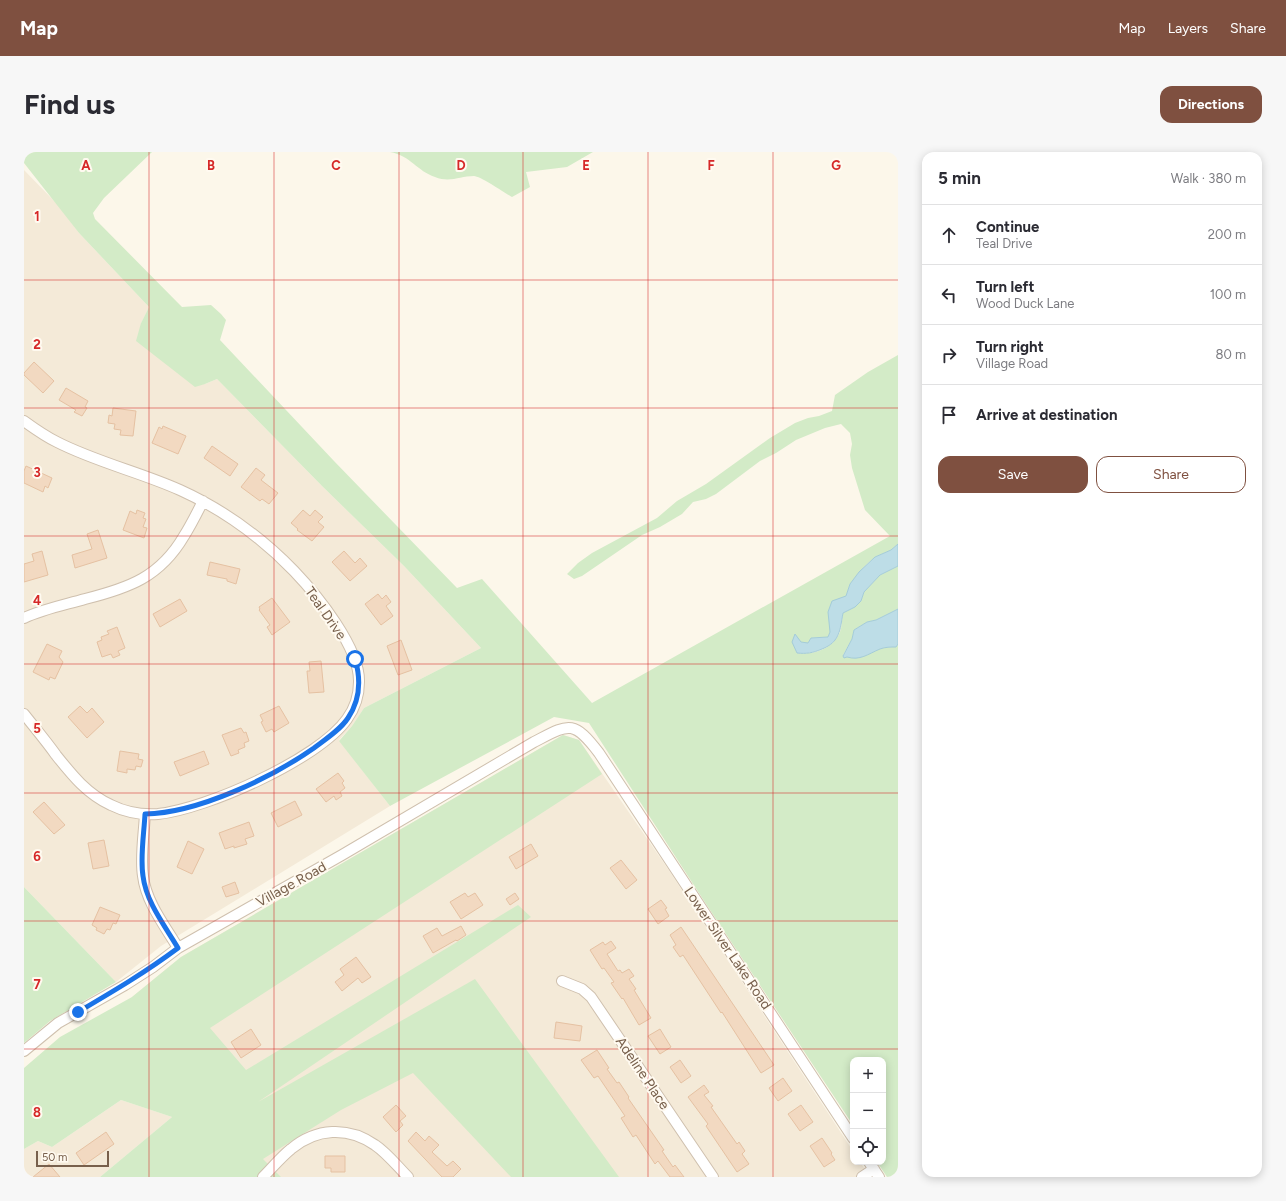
<!DOCTYPE html>
<meta charset="utf-8">
<style>
:root{--surface:#fff;--page:#f7f7f7;--text:#2b2b33;--muted:#7c7c81;--line:#e1e1e2;--accent:#7f5040}
body{margin:0;font-family:Figtree,sans-serif;background:var(--page);color:var(--text)}
.controls{position:absolute;right:12px;bottom:12px;display:grid;overflow:hidden;border-radius:8px;box-shadow:0 2px 10px #0003}
.controls button{width:36px;height:36px;display:grid;place-items:center;padding:0;border:0;border-bottom:1px solid var(--line);background:var(--surface);color:var(--text);font:20px sans-serif}
.scale{position:absolute;left:12px;bottom:10px;width:73px;box-sizing:border-box;padding-left:4px;border:2px solid #78604c;border-top:0;font-size:11px;line-height:14px;white-space:nowrap;color:#78604c;-webkit-text-stroke:3px #fffaf0;paint-order:stroke}
.stop{position:absolute;width:12px;height:12px;margin:-9px;border:3px solid #1a73e8;border-radius:50%;background:#fff}
.stop.end{background:#1a73e8;border-color:#fff;box-shadow:0 1px 4px #0008}
.list{margin:0;padding:0;list-style:none}
h2{display:flex;justify-content:space-between;align-items:center;height:52px;margin:0;padding:0 16px;font-size:17px}
h2 small{font-size:13px;font-weight:400;color:var(--muted)}
.list li{display:grid;grid-template-columns:26px 1fr auto;gap:12px;align-items:center;box-sizing:border-box;height:60px;padding:0 16px;border-top:1px solid var(--line)}
.list b{display:block;font-size:15px;white-space:nowrap}
.list p{margin:0;font-size:13px;white-space:nowrap;color:var(--muted)}
.list em{font-size:13px;font-style:normal;color:var(--muted)}
.actions{display:flex;gap:8px;padding:12px 16px}
.actions a{flex:1;padding:9px 0;border:1px solid var(--accent);border-radius:12px;text-align:center;font-size:14px;color:var(--accent)}
.actions .main{background:var(--accent);color:#fff}
.icon{flex:none;width:22px;height:22px;fill:none;stroke:currentColor;stroke-width:2;stroke-linecap:round;stroke-linejoin:round}
.map{position:relative;flex:none;width:874px;height:1025px;overflow:hidden;border-radius:12px}
header{display:flex;align-items:center;gap:24px;box-sizing:border-box;height:56px;padding:0 20px;background:var(--accent);color:#fff}
header strong{font-size:19px}
nav{display:flex;gap:22px;margin-inline-start:auto;font-size:14px}
.intro{display:flex;align-items:center;justify-content:space-between;box-sizing:border-box;height:96px;padding:0 24px}
h1{margin:0;font-size:28px}
.button{padding:10px 18px;border-radius:12px;background:var(--accent);color:#fff;font-size:14px;font-weight:700}
main{display:flex;gap:24px;padding:0 24px}
aside{flex:1;background:var(--surface);border-radius:12px;box-shadow:0 2px 10px #0003}
.map>svg:first-child{display:block}
</style>
<header>
<strong>Map</strong>
<nav><a>Map</a><a>Layers</a><a>Share</a></nav>
</header>
<div class="intro"><h1>Find us</h1><a class="button">Directions</a></div>
<main>
<div class="map">
<svg width="874" height="1025" viewBox="0 0 874 1025">
<rect width="100%" height="100%" fill="#fcf7ea"/>
<!-- residential -->
<path fill="#f4ead8" d="M0 18 35 54 55 81 125 155 117 171 181 232 193 227 298 334 380 414 457 496 340 556 328 574 315 588 366 654 137 794 92 830 0 735Z
M539 583 555 588 644 717 829 999V1010H836L846 1025H111L168 987 108 845 157 805Z
M97 948 148 965 76 1025H0V997L14 989 28 995Z"/>
<!-- green -->
<path fill="#d3ebc7" d="M0 0H128L80 46 69 61 71 67 158 155 187 153 197 162 202 168 196 188 310 309 433 436 458 427 568 551 866 384 841 358 828 316 826 303 828 292 826 281 817 272 801 276 772 288 752 301 736 309 692 342 682 347 669 350 658 362 636 375 618 383 558 424 550 427 543 422 554 411 568 401 633 366 653 349 682 332 746 286 771 271 784 266 795 264 808 259 811 243 844 220 874 203V392L867 398 851 405 843 412 835 420 826 432 822 444 819 446 806 469V480L804 485 787 486 784 491C778 492 775 489 771 486L769 488 773 501C790 503 809 497 816 480 818 474 818 467 819 461L831 455 837 449 840 440 856 423 874 414V457L852 468 843 470 830 478 828 487 819 503C842 510 841 500 859 496 863 495 868 495 872 495L874 492V1025H863L853 1010H859V908H829V973L684 755 565 571 530 565 366 654 315 589 328 574 340 556 457 496 380 414 298 334 193 227 181 232 171 235 112 189 117 171 125 155 55 81 0 11Z
M366 0H569L543 15 502 20 506 35 488 45C481 41 456 24 450 24 436 24 426 31 411 25 393 19 387 4 366 0Z
M539 583 555 588 578 622 186 876 222 918 494 753 507 765 234 950 451 827 595 1025H487L389 921 317 958 239 1007 257 1025H76L148 965 97 948 28 995 14 989 0 997V916L36 885 108 845 157 805Z
M0 735 92 830 26 869 0 891Z"/>
<!-- water -->
<path fill="#bddde7" stroke="#a4ccd8" d="M874 392V414L856 423 840 440 837 449 831 455 819 461C816 478 816 490 798 497 789 501 782 502 773 501L768 490 771 482 777 490 784 491 787 486 804 485 806 480 804 460 808 449 822 444 826 432 835 420 851 405 867 398Z
M874 457V492L872 495C867 495 861 495 856 497 844 502 836 509 823 505L820 506 819 504 828 487 830 478 843 470 852 468Z"/>
<!-- building -->
<path fill="#f2d9c1" stroke="#e5c1a2" d="M10 210 30 229 19 241 0 223V221Z
M42 236 64 249 61 255 63 256 58 264 50 260 52 258 35 248Z
M89 256 112 259 109 284 96 283 97 278 90 277 91 272 84 271 85 263 88 264Z
M139 274 162 284 154 302 128 291 135 275 138 277Z
M188 294 214 312 206 324 180 306Z
M2 314 28 326 24 336 21 334 19 340 0 331V319Z
M232 316 241 323 237 328 254 341 245 352 238 347 236 349 217 335Z
M113 358 121 361 119 366 122 367 119 375 123 376 120 386 99 378 106 359 112 362Z
M279 358 286 364 291 358 299 365 294 370 300 375 288 389 273 378 274 377 267 371Z
M74 378 83 406 51 416 48 403 68 397 63 382Z
M18 399 24 423 0 430V412L10 409 8 402Z
M320 399 331 411 336 406 343 414 326 429 308 410Z
M186 410 216 417 212 432 203 429V427L183 423Z
M354 442 358 447 362 443 367 450 362 454 369 464 357 473 341 452Z
M248 446 266 470 248 483 243 475 246 473 235 458 236 457 235 455Z
M156 447 163 459 136 475 129 462Z
M93 475 101 496 94 499 96 503 89 506 87 502 78 505 73 490 78 488 77 485 85 482 83 479Z
M377 488 388 518 374 523 363 494Z
M23 492 38 499 35 505 39 510 31 527 26 525 25 528 9 520Z
M297 509 300 540 285 541 283 519H286L285 510Z
M56 554 63 561 68 556 80 570 63 586 44 565Z
M255 554 265 571 250 580 248 577 242 580 237 570 239 569 236 563Z
M217 576 220 581 222 580 225 589 220 591 221 595 214 598 215 601 207 604 198 583Z
M96 599 115 602 114 607 119 608 117 615 112 614 111 618 103 617V621L93 619Z
M180 599 185 612 156 624 150 610Z
M314 621 320 629 318 631 321 636 316 640 318 644 312 648 310 644 302 650 292 637Z
M271 649 278 663 254 675 247 661Z
M20 650 41 673 30 682 9 660Z
M225 670 230 684 221 687 223 692 210 696V694L201 697 195 681Z
M80 688 85 714 69 717 64 691Z
M164 689 180 697 168 722 153 715Z
M507 692 514 704 492 717 485 705Z
M597 708 613 728 602 737 586 716Z
M211 730 215 741 202 745 198 735Z
M441 741 444 745 451 741 459 753 437 767 426 750Z
M491 741 495 747 486 753 482 747Z
M637 748 643 756 641 757 645 764 634 772 624 757Z
M76 755 96 763 92 772 89 771 86 778 83 777 80 782 72 778 73 776 68 773Z
M437 774 442 783 433 789 432 788 409 801 399 784 413 776 418 784Z
M657 775 750 913 737 921 698 860 697 861 659 803 656 805 649 795 652 793 646 783Z
M587 789 592 796 583 802 594 819 596 818 598 821 605 817 610 824 605 827 612 837 610 838 627 866 615 873 599 846 598 847 587 831 590 830 580 816 578 817 566 798 579 790 581 793Z
M332 805 347 825 338 831 334 826 318 839 311 830 320 823 316 817Z
M532 870 558 874 556 889 530 886Z
M227 877 237 893 217 906 207 890Z
M636 877 647 895 636 902 624 884Z
M573 898 585 916 583 917 593 931 595 930 605 945 604 946 640 998 638 999 649 1015 651 1013 660 1025H646L634 1009 631 1012 612 983 609 985 597 966 601 964 574 924 570 926 557 908Z
M656 908 667 924 657 931 646 915Z
M759 926 768 939 754 949 745 936Z
M680 933 685 940 680 943 689 954 687 955 713 992 715 990 721 999 718 1002 725 1012 713 1020 682 974 684 972 664 945Z
M372 953 382 964 376 969 379 973 372 980 359 965Z
M777 953 789 970 776 979 764 962Z
M82 980 90 992 60 1013 52 1001Z
M392 980 401 989 405 984 415 993 408 1000 423 1014 429 1009 437 1017 429 1025H418L384 989Z
M798 986 808 1001 807 1002 811 1008 800 1015 786 994Z
M301 1004H321V1020H307V1016H301Z
M25 1012 36 1025H9Z"/>
<g fill="none" stroke-linecap="round" stroke-linejoin="round">
<defs>
<path id="street" d="M0 269C11 277 21 284 33 290 72 310 116 320 156 338 198 357 237 385 270 419 293 443 336 496 335 530 335 543 331 556 323 567 295 607 182 657 134 662 118 663 101 660 87 653 63 642 48 623 32 603 22 589 11 576 0 562
M0 466C19 457 40 453 61 447 105 436 136 425 160 384 167 373 173 361 179 349
M121 662C120 682 116 705 119 724 122 750 141 774 154 796
M538 829 558 837 567 845 689 1025
M0 899 34 871 101 833 129 815 154 796 318 703 510 590C545 572 549 567 575 601L829 986
M845 1010 855 1025
M239 1025C248 1016 257 1005 267 997 292 976 324 974 351 993 363 1001 374 1015 384 1025
M838 1025 850 1017"/>
</defs>
<!-- street casing -->
<use href="#street" stroke="#cfc0ae" stroke-width="12"/>
<!-- street -->
<use href="#street" stroke="#fff" stroke-width="10"/>
</g>
<g fill="none" stroke-linecap="round" stroke-linejoin="round">
<!-- route -->
<path stroke="#1a73e8" stroke-width="5" d="M54 860C88 840 122 820 154 796 141 774 122 750 119 724 116 705 120 682 121 662 174 661 247 626 290 596 302 587 316 578 324 566 336 548 337 527 331 507"/>
</g>
<!-- grid -->
<path fill="none" stroke="#d62828" stroke-width="1" stroke-opacity="0.55" d="M125 0V1025M250 0V1025M375 0V1025M499 0V1025M624 0V1025M749 0V1025M0 128H874M0 256H874M0 384H874M0 512H874M0 641H874M0 769H874M0 897H874"/>
<g text-anchor="middle" stroke-width="4" stroke-linejoin="round" paint-order="stroke">
<!-- street labels -->
<g font-size="14" fill="#78604c" stroke="#fffaf0">
<text transform="translate(302 461) rotate(55)" y="5">Teal Drive</text>
<text transform="translate(267 732) rotate(-29)" y="5">Village Road</text>
<text transform="translate(704 796) rotate(56)" y="5">Lower Silver Lake Road</text>
<text transform="translate(619 921) rotate(56)" y="5">Adeline Place</text>
</g>
</g>
<g font-size="13" text-anchor="middle" font-weight="bold" fill="#d62828" stroke="#fffaf0" stroke-width="4" stroke-linejoin="round" paint-order="stroke">
<text x="62" y="18">A</text>
<text x="187" y="18">B</text>
<text x="312" y="18">C</text>
<text x="437" y="18">D</text>
<text x="562" y="18">E</text>
<text x="687" y="18">F</text>
<text x="812" y="18">G</text>
<text x="13" y="69">1</text>
<text x="13" y="197">2</text>
<text x="13" y="325">3</text>
<text x="13" y="453">4</text>
<text x="13" y="581">5</text>
<text x="13" y="709">6</text>
<text x="13" y="837">7</text>
<text x="13" y="965">8</text>
</g>
</svg>
<div class="controls">
<button>+</button>
<button>−</button>
<button><svg class="icon" aria-label="locate" viewBox="0 0 24 24"><circle cx="12" cy="12" r="6"/><path d="M12 2v4M12 18v4M2 12h4M18 12h4"/></svg></button>
</div>
<div class="scale">50 m</div>
<div class="stop" style="left:331px;top:507px"></div>
<div class="stop end" style="left:54px;top:860px"></div>
</div>
<aside>
<h2>5 min<small>Walk · 380 m</small></h2>
<ul class="list">
<li><svg class="icon" aria-label="ahead" viewBox="0 0 24 24"><path d="M12 20V5M6 11l6-6 6 6"/></svg><div><b>Continue</b><p>Teal Drive</p></div><em>200 m</em></li>
<li><svg class="icon" aria-label="left" viewBox="0 0 24 24"><path d="M17 20v-9H6M10 6l-5 5 5 5"/></svg><div><b>Turn left</b><p>Wood Duck Lane</p></div><em>100 m</em></li>
<li><svg class="icon" aria-label="right" viewBox="0 0 24 24"><path d="M7 20v-9h11M14 6l5 5-5 5"/></svg><div><b>Turn right</b><p>Village Road</p></div><em>80 m</em></li>
<li><svg class="icon" aria-label="arrive" viewBox="0 0 24 24"><path d="M6 21V4h12l-3 4 3 4H6"/></svg><div><b>Arrive at destination</b></div></li>
</ul>
<div class="actions"><a class="main">Save</a><a>Share</a></div>
</aside>
</main>
